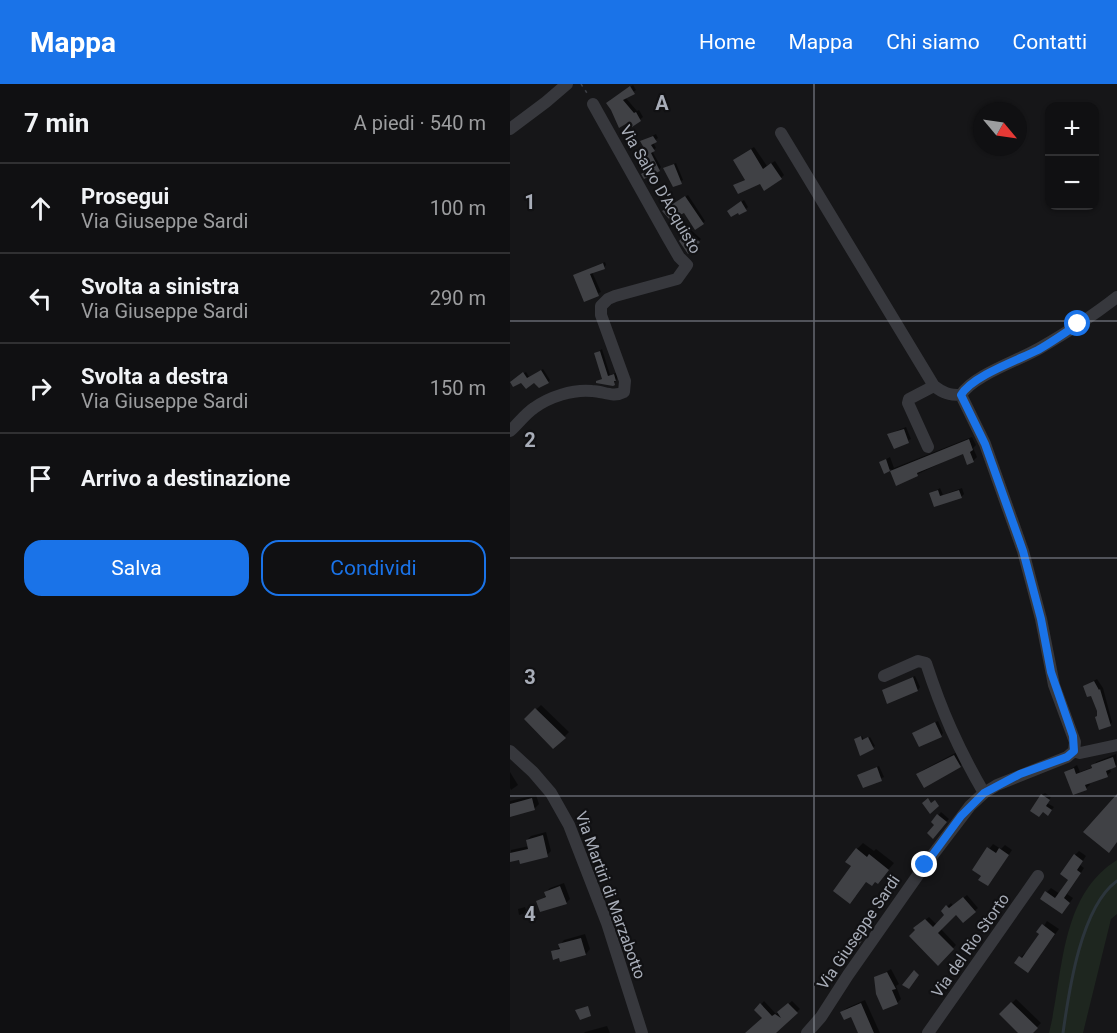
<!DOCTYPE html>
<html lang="it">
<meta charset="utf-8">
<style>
:root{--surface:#101012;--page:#19191b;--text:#f1f3f6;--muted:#9c9d9f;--line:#303032;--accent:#1a73e8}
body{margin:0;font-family:Roboto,sans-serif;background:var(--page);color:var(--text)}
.controls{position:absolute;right:18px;top:18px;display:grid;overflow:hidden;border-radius:12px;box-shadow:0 2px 4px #0004}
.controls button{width:54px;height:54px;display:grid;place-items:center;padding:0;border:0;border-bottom:2px solid var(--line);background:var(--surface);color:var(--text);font:30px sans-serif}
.compass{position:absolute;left:463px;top:18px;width:54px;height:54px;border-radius:50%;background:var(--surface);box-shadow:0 2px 4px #0004;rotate:119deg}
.stop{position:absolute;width:18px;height:18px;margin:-14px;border:4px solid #1a73e8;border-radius:50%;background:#fff}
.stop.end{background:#1a73e8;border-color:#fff;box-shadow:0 2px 6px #0008}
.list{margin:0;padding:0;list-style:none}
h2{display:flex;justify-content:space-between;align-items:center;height:78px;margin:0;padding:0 24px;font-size:26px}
h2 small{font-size:20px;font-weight:400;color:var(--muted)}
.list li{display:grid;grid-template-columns:39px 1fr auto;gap:18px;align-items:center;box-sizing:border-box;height:90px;padding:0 24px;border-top:2px solid var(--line)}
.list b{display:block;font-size:22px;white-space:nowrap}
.list p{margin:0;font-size:20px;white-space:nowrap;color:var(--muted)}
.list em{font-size:20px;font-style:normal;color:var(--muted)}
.actions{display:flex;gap:12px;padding:18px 24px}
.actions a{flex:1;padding:14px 0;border:2px solid var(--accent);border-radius:18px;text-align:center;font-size:21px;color:var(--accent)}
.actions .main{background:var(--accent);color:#fff}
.icon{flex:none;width:33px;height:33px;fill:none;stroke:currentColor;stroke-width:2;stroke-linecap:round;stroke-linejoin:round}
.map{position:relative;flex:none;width:607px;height:949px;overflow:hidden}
header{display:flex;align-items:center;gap:36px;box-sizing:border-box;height:84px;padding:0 30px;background:var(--accent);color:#fff}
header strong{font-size:28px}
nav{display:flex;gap:33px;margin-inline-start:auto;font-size:21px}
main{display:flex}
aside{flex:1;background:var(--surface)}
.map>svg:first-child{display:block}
</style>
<header>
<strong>Mappa</strong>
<nav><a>Home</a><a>Mappa</a><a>Chi siamo</a><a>Contatti</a></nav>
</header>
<main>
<aside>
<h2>7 min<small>A piedi · 540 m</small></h2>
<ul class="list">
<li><svg class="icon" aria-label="ahead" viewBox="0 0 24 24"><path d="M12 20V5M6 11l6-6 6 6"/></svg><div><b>Prosegui</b><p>Via Giuseppe Sardi</p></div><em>100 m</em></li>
<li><svg class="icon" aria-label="left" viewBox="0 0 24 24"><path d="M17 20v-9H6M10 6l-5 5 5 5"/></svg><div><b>Svolta a sinistra</b><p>Via Giuseppe Sardi</p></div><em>290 m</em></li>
<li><svg class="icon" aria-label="right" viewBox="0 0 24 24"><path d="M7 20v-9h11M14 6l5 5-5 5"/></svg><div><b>Svolta a destra</b><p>Via Giuseppe Sardi</p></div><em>150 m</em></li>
<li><svg class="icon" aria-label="arrive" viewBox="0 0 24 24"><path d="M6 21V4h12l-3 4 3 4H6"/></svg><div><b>Arrivo a destinazione</b></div></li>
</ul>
<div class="actions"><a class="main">Salva</a><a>Condividi</a></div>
</aside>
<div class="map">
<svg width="607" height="949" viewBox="0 0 607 949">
<rect width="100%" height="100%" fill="#161618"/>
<!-- green -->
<path fill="#1e261f" d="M607 776V830L601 835 573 949H539C554 890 549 812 607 776Z"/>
<!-- shadow -->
<path fill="#0007" d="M123 1 126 6 115 13 127 27 129 26 133 33 123 41 100 16Z
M146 50 148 54 143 58 146 64 142 67 151 83 149 86 139 85 136 64 132 57Z
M244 63 257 82 265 77 274 91 271 94 225 101 236 95 228 73Z
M166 79 173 96 164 101 157 83Z
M178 111 195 137 193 139 175 127 156 125Z
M234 116 238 123 236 125H221Z
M181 146 191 155 178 168 171 157Z
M95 178 96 181 94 183 82 188 91 208 75 216 65 191Z
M92 265 100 291 106 289 108 293 104 300 87 298 93 294 85 270Z
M33 285 40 296 38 298H11L4 301 1 297 16 288 19 293Z
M396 343 401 355 385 363 379 350Z
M462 353 466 361 463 364 467 373 463 377 454 368 387 400 381 385 374 388 371 378 380 373 384 384Z
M430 404 433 411 452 404 454 410 451 413 425 421 421 410Z
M405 592 410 603 408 606H374Z
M587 595 593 604 602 638 600 641 589 631 582 610 574 602Z
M31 621 59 648 44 663 16 635Z
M428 637 433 649 431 652 404 649Z
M352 652 354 656 360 653 365 662 350 670 345 655Z
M449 667 455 677 450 682 408 691 413 686Z
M606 670 607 681 600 684 601 688 597 691 579 698 580 701 576 704 556 688 567 681 570 688 583 683 586 678Z
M369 682 374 693 354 702 349 691Z
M0 688 8 701 1 706 0 704Z
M535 709 541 713 537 719 544 723 538 730 532 711Z
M26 711 29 720 24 725 0 731V717Z
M431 728 439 735 423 753 426 741 423 738Z
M36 748 41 767 37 771 0 777 1 766 19 762 17 756 21 752Z
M353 759 364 767 366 765 384 779 368 798 357 796 346 812 347 765Z
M483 760 491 765 495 761 502 766 482 796 464 785Z
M569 767 576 772 570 781 574 784 557 810 563 814 556 824 537 808 541 804 550 810 560 795 565 771Z
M54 799 60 815 56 819 28 818 37 811 36 808 40 804Z
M457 811 468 824 453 837 446 829 430 844 446 861 428 880 409 841 419 833 427 841 436 831 433 827 441 819 443 822Z
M15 823 17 829 9 831 8 825Z
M360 835 364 838 352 856 357 837Z
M537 837 549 845 522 882 511 873 515 869 517 870Z
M75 850 80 865 76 870 43 868 50 863V861L54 856Z
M381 885 389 900 386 902 391 915 387 919 366 894Z
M506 915 531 939 521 949H510L491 930Z
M355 916 370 949H350L342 931 332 928 337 924Z
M254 917 266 930 282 917 290 925 264 949H237L254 934 246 926Z
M97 942 100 949H74L75 948Z"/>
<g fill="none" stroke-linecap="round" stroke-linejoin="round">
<!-- stream -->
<path stroke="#2c353c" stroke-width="3" d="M553 949C559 906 571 823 607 797"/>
</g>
<!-- building -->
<path fill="#404145" d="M120 2 125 10 113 16 124 29 126 28 131 37 122 43 119 38 109 44 101 26 96 19Z
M143 52 147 58 141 61 145 67 141 69 150 87 134 95 131 90 138 86 134 73 129 76 125 69 134 64 130 57Z
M241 65 253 85 261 79 272 95 254 107 250 100 228 110 223 101 235 96 223 76Z
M164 80 172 100 163 103 153 84Z
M175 112 194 140 185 146 174 129 160 136 152 127Z
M231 117 237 127 229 131 228 129 221 133 217 127Z
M177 147 190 158 178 170 169 157Z
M93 179 95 185 80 190 89 212 74 218 63 191Z
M90 267 98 292 104 290 106 297H104L105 301 103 302 86 299V297L92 295 84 269Z
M31 286 39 299 29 304 24 299 16 305 11 299 3 303 0 298 13 288 17 294Z
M394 345 399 359 384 365 377 350Z
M459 355 463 366 460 368 464 378 457 381 453 370 407 389 408 392 386 402 380 387 374 390 369 378 376 375 380 387Z
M428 406 430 412 449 406 452 414 424 423 419 409Z
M403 593 408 607 377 620 372 606Z
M584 597 589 606 590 605 601 642 589 646 585 633 587 632V627L581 612 577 613 573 602Z
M25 624 56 654 43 665 14 635Z
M425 638 432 653 409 663 402 649Z
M351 652 352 656 358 653 364 665 350 672 344 655Z
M444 671 451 683 414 704 406 690Z
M603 673 606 683 596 687 598 693 575 701 577 706 563 711 554 688 564 684 566 690 582 684 581 681Z
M367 683 372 697 353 704 347 691Z
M531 710 540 716 536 722 542 726 538 732 533 728 529 733 520 727Z
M607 710V758L599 769 573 748Z
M22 714 25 726 0 733V720Z
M418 714 421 719 425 716 429 722 420 730 412 719Z
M427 730 437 738 423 755 417 749 424 741 421 738Z
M33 751 38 773 10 780 9 776 0 778V769L18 765 16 756Z
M477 763 486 769 489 764 499 771 478 802 468 796 471 792 462 786Z
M346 764 357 773 359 770 379 786 368 800 365 798 362 802 356 798 340 820 323 807 341 782 335 778Z
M564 770 573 777 567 786 571 789 554 814 560 819 552 830 530 815 535 807 545 814 558 796 550 790Z
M50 802 57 820 30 828 26 817 36 813 34 808Z
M453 813 466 828 453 839 446 831 428 849 444 865 428 882 399 852 405 846 403 844 415 835 423 843 434 831 431 827 436 821 439 824Z
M356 836 362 841 349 861 342 856Z
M532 840 545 850 518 889 504 879 509 872 512 874 529 850 526 848Z
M71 854 76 871 50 878 49 874 43 876 41 867 50 865 48 860Z
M404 886 409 891 399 905 392 901Z
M377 888 386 905 382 906 388 920 373 926 366 910 364 893Z
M501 918 528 944 523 949H508L489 930Z
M250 919 262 932 265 930 271 934 267 928 278 919 288 929 266 949H235L252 934 244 926Z
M351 919 364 949H348L341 933 334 936 330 928Z
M78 922 81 932 70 936 65 926Z"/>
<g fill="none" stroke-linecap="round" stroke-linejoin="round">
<!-- path -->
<path stroke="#3d3f44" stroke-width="1.5" stroke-dasharray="3 4.5" stroke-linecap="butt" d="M71 0 79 12"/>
<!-- minor -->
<path stroke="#37383d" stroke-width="12" d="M0 45 36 18 57 0
M271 49 424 302C433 309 439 311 451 311
M451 311C463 291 510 276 530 264 556 249 583 232 607 213
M0 347C8 340 15 330 24 324 39 313 63 305 82 307 93 307 103 314 114 308L115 297 91 231V222L98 215 105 212 167 195 177 181 169 173 158 154 83 20
M418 363 398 319 399 315 424 302
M374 592 408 577 416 579C432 628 448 664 474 709
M0 667 23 688 41 709 59 741 97 839 132 949
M564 667 570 669 607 661
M297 949 311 933 338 891 415 781 460 722 474 709 487 701 557 673 564 667 565 658 544 601 531 535 513 467 475 360 451 311
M418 949 528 792"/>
</g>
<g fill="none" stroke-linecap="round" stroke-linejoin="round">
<!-- route -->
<path stroke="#1a73e8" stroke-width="8" d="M415 781 451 732 474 709 510 690 557 673 564 667 563 652 541 588 531 535 513 467 475 360 451 311C462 292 508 276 528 266 542 258 555 249 568 240"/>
</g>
<!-- grid -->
<path fill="none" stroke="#a8adb8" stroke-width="1.5" stroke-opacity="0.55" d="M304 0V949M0 237H607M0 474H607M0 712H607"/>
<g text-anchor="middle" stroke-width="4.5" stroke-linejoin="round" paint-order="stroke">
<!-- street labels -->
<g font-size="16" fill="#a8adb8" stroke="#111113">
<text transform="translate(151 105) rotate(60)" y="6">Via Salvo D'Acquisto</text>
<text transform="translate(101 811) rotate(70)" y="6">Via Martiri di Marzabotto</text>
<text transform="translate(348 848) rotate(-56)" y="6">Via Giuseppe Sardi</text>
<text transform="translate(460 861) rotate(-55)" y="6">Via del Rio Storto</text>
</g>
</g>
<g font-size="20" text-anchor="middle" font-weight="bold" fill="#a8adb8" stroke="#111113" stroke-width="4.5" stroke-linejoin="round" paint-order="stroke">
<text x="152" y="26">A</text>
<text x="20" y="125">1</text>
<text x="20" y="363">2</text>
<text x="20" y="600">3</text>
<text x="20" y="837">4</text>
</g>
</svg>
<div class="controls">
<button>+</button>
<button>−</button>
</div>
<svg class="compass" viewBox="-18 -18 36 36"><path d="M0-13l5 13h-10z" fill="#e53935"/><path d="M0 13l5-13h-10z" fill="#9c9d9f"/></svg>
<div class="stop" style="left:568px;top:240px"></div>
<div class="stop end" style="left:415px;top:781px"></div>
</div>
</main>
